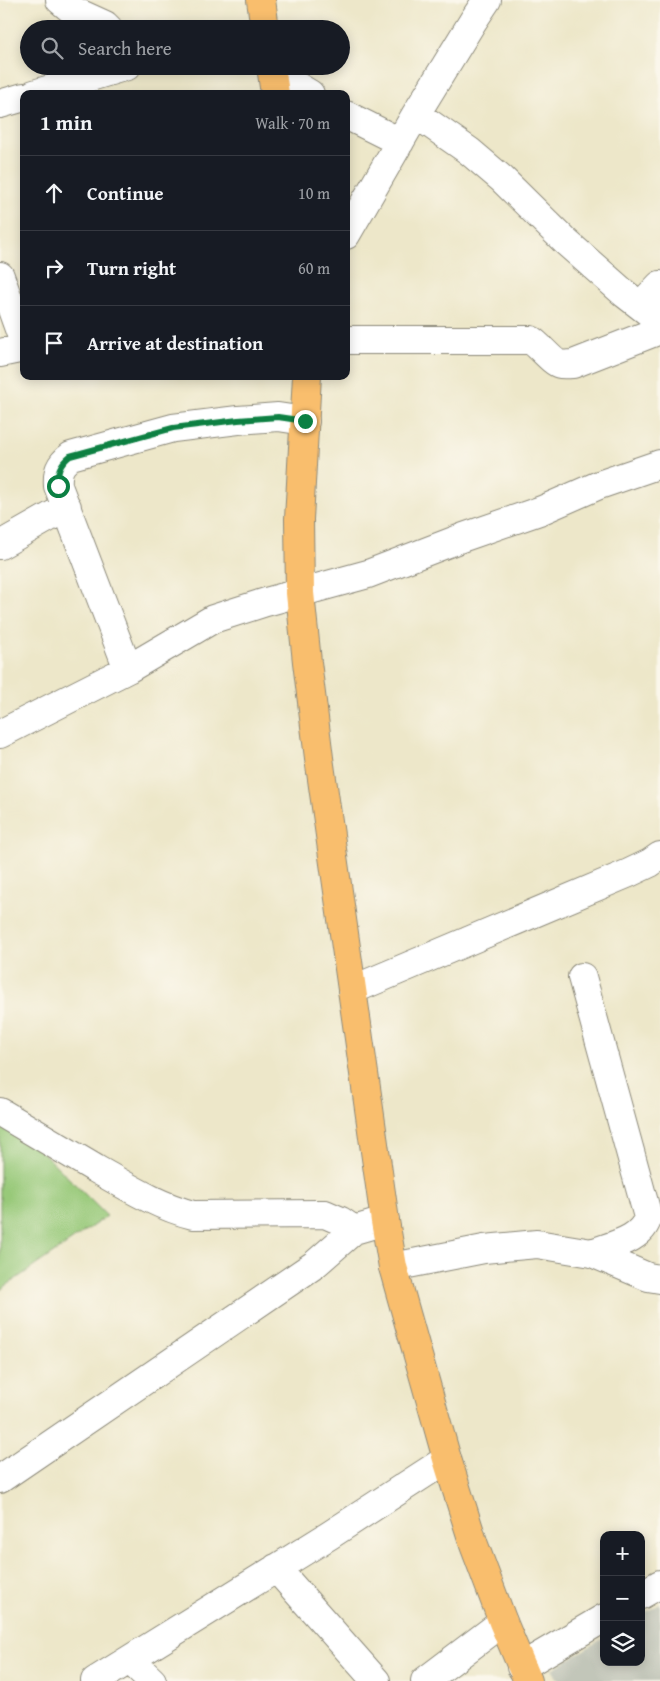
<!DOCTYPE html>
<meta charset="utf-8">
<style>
:root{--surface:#171b24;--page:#242831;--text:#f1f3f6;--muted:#9ea1a6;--line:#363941}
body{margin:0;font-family:"Gentium Book Plus",serif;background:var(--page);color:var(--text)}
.controls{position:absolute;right:15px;bottom:15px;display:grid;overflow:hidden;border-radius:10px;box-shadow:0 2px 12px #0003}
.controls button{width:45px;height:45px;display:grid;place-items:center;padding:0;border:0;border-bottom:1px solid var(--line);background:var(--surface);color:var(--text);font:25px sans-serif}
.stop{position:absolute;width:15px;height:15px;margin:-11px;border:4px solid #0b8043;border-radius:50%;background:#fff}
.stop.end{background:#0b8043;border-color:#fff;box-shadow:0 1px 5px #0008}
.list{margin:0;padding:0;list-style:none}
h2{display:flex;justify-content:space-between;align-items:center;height:65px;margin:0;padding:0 20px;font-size:21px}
h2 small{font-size:16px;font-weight:400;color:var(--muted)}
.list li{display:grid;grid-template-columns:32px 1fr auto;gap:15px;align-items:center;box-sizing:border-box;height:75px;padding:0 20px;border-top:1px solid var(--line)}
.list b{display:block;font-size:19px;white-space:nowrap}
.list em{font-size:16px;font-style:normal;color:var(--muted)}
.icon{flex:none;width:28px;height:28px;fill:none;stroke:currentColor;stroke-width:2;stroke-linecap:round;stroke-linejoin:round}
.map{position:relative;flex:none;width:660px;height:1681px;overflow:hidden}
.search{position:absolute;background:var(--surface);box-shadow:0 2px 12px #0003;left:20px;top:20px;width:330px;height:55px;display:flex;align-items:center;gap:12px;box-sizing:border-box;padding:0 18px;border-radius:28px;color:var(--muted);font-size:19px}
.panel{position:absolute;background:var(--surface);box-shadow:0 2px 12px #0003;left:20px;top:90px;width:330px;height:290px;border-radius:10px}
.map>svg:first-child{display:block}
</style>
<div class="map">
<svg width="660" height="1681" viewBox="0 0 660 1681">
<rect width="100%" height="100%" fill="#fbf7ec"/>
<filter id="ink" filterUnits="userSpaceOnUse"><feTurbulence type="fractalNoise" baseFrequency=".02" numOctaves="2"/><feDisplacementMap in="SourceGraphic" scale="10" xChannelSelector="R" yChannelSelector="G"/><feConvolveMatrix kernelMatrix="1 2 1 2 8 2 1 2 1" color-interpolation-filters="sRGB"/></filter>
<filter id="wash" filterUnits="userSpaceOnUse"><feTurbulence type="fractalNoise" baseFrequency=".0096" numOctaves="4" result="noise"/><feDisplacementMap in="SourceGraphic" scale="20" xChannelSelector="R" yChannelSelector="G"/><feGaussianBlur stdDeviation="1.12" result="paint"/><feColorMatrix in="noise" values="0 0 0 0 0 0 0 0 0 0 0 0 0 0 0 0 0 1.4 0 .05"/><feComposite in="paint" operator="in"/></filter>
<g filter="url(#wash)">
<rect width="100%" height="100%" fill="#ede7c9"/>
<!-- industrial -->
<path fill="#c2c6b9" d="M660 1604V1681H559L552 1669 604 1638V1662H641V1615Z"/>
<!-- green -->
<path fill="#98c979" stroke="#627a52" d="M0 1114 6 1116 107 1216 0 1290Z"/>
</g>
<g filter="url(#ink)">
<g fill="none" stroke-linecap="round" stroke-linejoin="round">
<defs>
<path id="minor" d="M60 0 72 10 105 25 109 29
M272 71 310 94
M34 94 127 66
M0 104 24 97
M416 114 469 151 502 179 566 242 625 294 660 321
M346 115 400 142
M346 235 416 114 473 21 487 0
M0 276 24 343
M641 305 660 285
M346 340H531C540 346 552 362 560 364 563 365 569 364 573 364L660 330
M0 353 24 348
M0 545 67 507
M128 669 58 486C57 472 59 465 71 456L173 428 238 420 278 417 305 421
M0 734 128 669 213 619 266 602 368 574 464 537 542 510 599 485 660 464
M582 977 648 1217C642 1240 612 1245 592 1253
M352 990 629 873 650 863 660 856
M0 1112C32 1131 64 1150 96 1169 128 1187 158 1206 193 1215L325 1214 341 1221 354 1230
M393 1267 484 1249 537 1244 592 1253 648 1277 660 1279
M0 1479 314 1265 354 1230 385 1221
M276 1568 376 1681
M641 1595 660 1584
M130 1660 152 1681
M521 1667 604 1618
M95 1681 330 1535 447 1459
M425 1681 503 1622"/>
<path id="highway" d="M261 0 265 29
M271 66 275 94
M307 376 299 519 300 593 307 662 319 758 385 1221 393 1267 447 1459 474 1545 503 1622 528 1681"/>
</defs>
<!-- minor casing -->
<use href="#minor" stroke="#8c897a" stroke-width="30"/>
<!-- highway casing -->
<use href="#highway" stroke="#8c897a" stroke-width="30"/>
<!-- minor -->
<use href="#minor" stroke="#fff" stroke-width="28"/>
<!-- highway -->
<use href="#highway" stroke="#f9be6d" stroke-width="28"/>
</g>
</g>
<g fill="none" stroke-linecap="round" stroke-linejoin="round" filter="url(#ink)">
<!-- route -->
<path stroke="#0b8043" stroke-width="6" d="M58 486C57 472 59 465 70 456L173 428 238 420 278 417 305 421"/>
</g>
</svg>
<div class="controls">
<button>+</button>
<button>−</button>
<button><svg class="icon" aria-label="layers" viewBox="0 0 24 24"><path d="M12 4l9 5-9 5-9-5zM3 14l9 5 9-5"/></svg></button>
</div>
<div class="stop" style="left:58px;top:486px"></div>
<div class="stop end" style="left:305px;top:421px"></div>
<div class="search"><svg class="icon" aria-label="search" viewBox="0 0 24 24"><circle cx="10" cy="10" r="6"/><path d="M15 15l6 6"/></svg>Search here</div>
<section class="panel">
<h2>1 min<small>Walk · 70 m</small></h2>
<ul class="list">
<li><svg class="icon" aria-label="ahead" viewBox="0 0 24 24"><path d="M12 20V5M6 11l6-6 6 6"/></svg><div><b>Continue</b></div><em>10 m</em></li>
<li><svg class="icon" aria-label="right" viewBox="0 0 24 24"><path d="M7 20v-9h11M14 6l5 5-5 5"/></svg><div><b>Turn right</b></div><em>60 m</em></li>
<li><svg class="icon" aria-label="arrive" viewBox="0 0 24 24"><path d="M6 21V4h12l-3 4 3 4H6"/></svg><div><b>Arrive at destination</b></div></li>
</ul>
</section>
</div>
